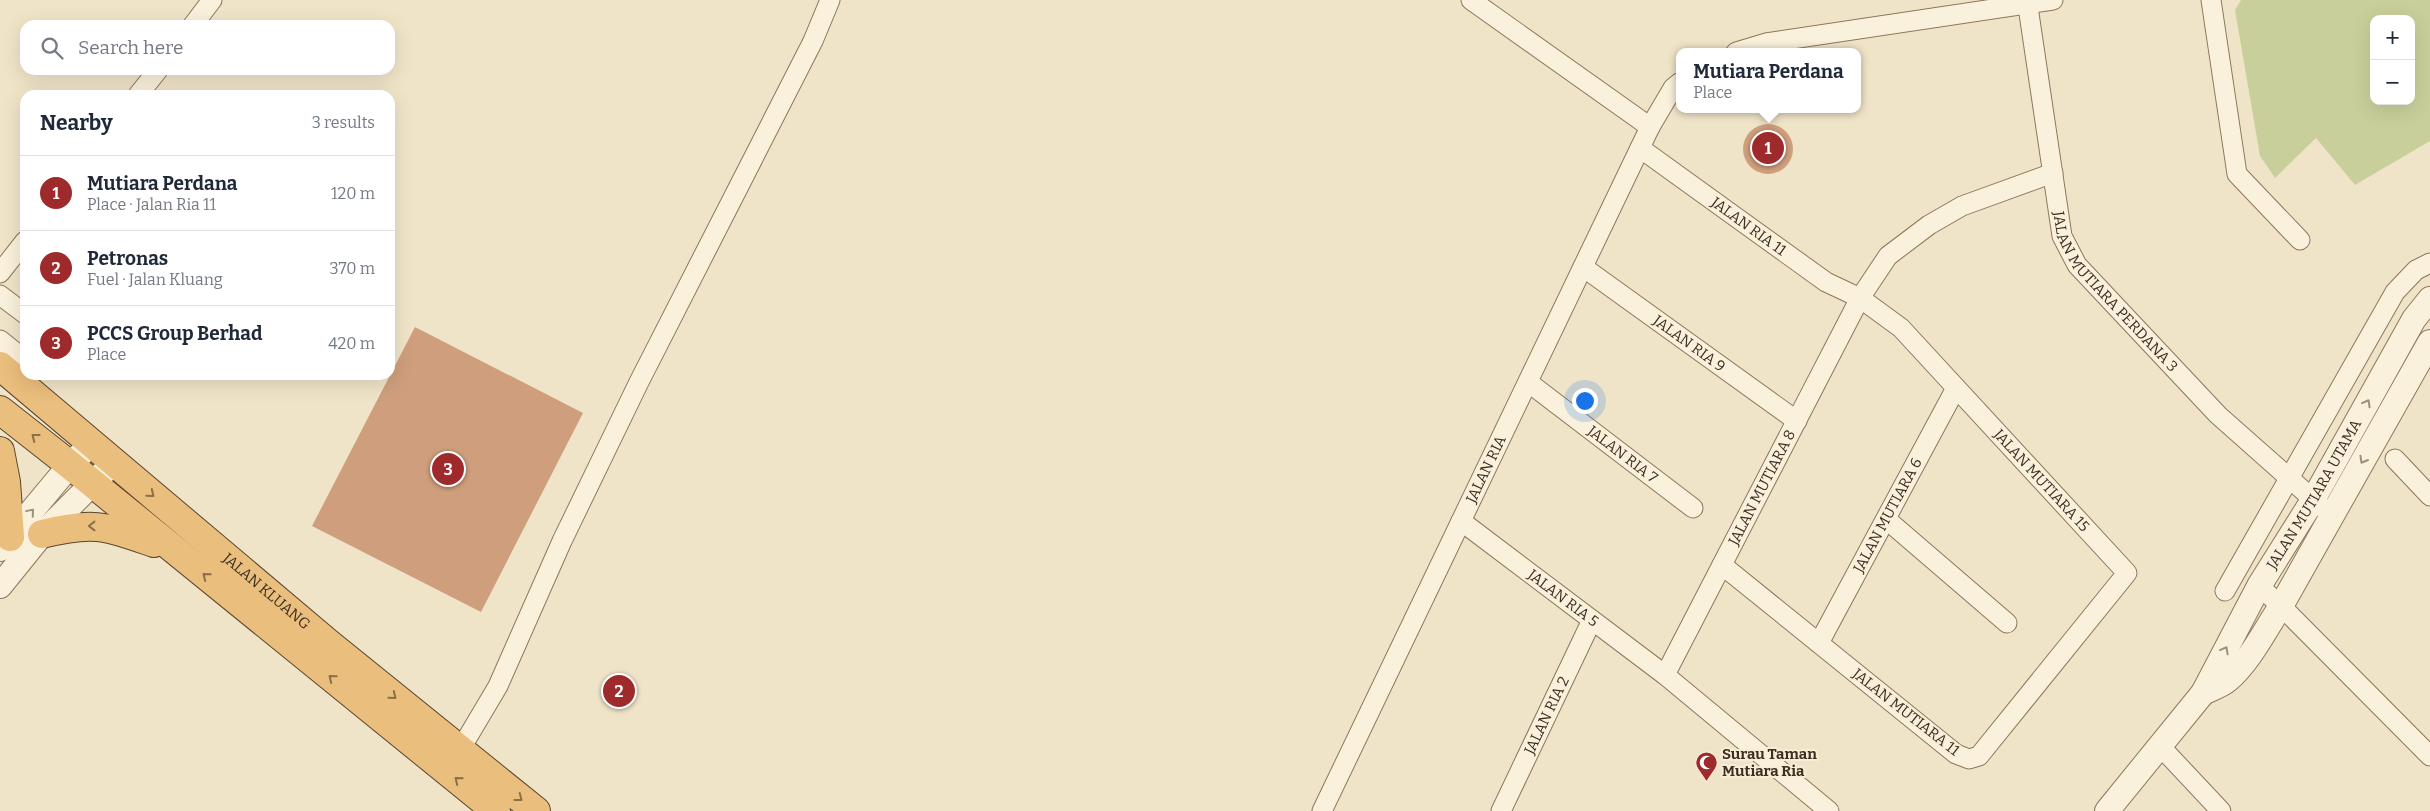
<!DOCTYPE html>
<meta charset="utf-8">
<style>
:root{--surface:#fff;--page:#f6f6f7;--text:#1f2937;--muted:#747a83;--line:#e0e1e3;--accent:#9e2a2b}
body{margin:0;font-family:Bitter,serif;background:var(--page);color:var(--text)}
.controls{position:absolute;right:15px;top:15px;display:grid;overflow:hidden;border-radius:10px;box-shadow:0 5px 20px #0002}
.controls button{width:45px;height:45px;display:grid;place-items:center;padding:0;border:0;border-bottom:1px solid var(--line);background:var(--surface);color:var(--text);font:25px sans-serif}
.you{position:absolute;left:1584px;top:400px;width:18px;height:18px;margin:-12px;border:4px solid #fff;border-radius:50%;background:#1a73e8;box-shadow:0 0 0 8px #1a73e833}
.badge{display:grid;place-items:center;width:32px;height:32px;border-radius:50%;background:var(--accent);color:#fff;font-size:16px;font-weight:700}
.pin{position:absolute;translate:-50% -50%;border:2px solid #fff;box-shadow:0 1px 5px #0006}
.popup{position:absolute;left:1676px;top:48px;width:185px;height:65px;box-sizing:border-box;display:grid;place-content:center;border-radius:10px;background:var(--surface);filter:drop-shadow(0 1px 4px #0005);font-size:16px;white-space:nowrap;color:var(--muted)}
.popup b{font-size:19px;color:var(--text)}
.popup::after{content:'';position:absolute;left:50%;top:100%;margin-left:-10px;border:10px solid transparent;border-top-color:var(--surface)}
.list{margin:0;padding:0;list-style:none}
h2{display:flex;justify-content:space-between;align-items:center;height:65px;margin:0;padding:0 20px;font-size:21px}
h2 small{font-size:16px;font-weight:400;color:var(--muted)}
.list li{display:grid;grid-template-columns:32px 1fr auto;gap:15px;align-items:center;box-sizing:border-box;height:75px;padding:0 20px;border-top:1px solid var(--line)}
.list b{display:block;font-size:19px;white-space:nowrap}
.list p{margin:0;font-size:16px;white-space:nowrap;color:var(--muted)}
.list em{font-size:16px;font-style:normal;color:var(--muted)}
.icon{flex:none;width:28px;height:28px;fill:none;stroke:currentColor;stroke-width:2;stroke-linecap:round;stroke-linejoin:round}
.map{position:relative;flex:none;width:2430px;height:811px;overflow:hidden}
.search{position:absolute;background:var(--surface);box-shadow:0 5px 20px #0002;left:20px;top:20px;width:375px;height:55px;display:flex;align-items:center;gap:12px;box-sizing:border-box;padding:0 18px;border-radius:15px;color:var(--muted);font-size:19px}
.panel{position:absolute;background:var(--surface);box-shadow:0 5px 20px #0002;left:20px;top:90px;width:375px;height:290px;border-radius:15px}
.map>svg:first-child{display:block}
</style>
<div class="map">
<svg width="2430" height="811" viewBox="0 0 2430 811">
<rect width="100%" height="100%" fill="#f0e4c8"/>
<!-- green -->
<path fill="#c9cf9b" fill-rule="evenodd" d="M2241 0H2430V141L2355 185 2316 138 2275 178 2260 156 2235 10ZM2374 19H2411V101H2374Z"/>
<!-- building -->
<path fill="#cf9f7d" d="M1743 149a25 25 0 1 1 50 0a25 25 0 1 1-50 0Z
M415 327 583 413 481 612 312 526Z"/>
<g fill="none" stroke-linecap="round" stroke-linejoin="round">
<defs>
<g id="minor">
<path d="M1471 0 1650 127"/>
<path id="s1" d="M2027 0 2062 236 2077 265 2218 415 2323 508"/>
<path d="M2211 0 2237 174 2300 240"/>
<path d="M193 25 212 0"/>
<path d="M1736 52 1766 43 2053 0"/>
<path d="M138 95 158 70"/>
<path id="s2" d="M1640 148 1826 282 1860 298 1901 328 2127 573 1979 756 1969 759 1956 754 1722 565"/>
<path id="s3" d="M1583 267 1797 421"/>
<path d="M0 273 25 241"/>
<path d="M0 295 25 314"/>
<path d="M0 340 20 356 25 368"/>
<path id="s4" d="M1528 382 1693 508"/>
<path d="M2395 459 2430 496"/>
<path d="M1886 519 2007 623"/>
<path id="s5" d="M1461 521 1665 675 1829 811"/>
<path d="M2259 586 2281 606 2430 756"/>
<path d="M2225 591 2395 292 2416 270 2430 263"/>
<path id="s6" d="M1819 643 1956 388"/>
<path id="s7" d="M1665 675 1860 298 1888 256 1929 225 1962 206 2053 173"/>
<path d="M2160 746 2221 811"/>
<path d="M460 750 498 686 562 541 639 382 813 41 830 0"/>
<path id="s8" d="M1322 811 1650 127 1673 88 1679 83"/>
<path id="s9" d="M1501 811 1592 620"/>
</g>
<g id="tertiary">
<path d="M0 549 70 465 91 444"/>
<path d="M0 586 42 534 113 463"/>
<path d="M2203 693C2211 689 2221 686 2228 680 2250 661 2265 630 2281 606L2430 342"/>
<path id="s10" d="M2107 811 2203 693 2259 586 2313 500 2414 319 2430 299"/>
</g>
<g id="trunk">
<path id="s11" d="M0 366 328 643 536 811"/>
<path d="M0 410 70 465 496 811"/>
<path d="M0 451 6 482 10 537"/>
<path d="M42 534C94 521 105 526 154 543"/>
</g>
</defs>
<!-- minor casing -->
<use href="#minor" stroke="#8d765c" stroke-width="21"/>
<!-- tertiary casing -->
<use href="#tertiary" stroke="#8d765c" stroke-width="26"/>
<!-- trunk casing -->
<use href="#trunk" stroke="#5b4430" stroke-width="30"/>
<!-- minor -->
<use href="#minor" stroke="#faf1dc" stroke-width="19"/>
<!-- tertiary -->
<use href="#tertiary" stroke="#faf1dc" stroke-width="24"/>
<!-- trunk -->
<use href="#trunk" stroke="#eabe7c" stroke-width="28"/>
</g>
<!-- one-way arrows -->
<defs><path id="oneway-chevron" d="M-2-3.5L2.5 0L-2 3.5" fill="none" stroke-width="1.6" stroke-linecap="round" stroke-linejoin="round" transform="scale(1.25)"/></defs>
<g stroke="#9c907e">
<use href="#oneway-chevron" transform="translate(2367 403) rotate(-61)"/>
<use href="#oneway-chevron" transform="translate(2363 460) rotate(120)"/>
<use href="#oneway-chevron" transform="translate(31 512) rotate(-50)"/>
<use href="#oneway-chevron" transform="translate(2225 650) rotate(-61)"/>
</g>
<g stroke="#8b6f49">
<use href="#oneway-chevron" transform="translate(35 437) rotate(-142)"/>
<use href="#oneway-chevron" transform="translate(151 494) rotate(39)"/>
<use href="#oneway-chevron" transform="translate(92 526) rotate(-180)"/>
<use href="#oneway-chevron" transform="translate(206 576) rotate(-141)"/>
<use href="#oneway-chevron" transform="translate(332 678) rotate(-141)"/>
<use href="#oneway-chevron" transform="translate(393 696) rotate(39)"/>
<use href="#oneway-chevron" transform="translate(458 780) rotate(-141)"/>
<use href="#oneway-chevron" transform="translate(519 798) rotate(38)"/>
</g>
<!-- icons -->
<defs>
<symbol id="mosque-pin" viewBox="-11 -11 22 30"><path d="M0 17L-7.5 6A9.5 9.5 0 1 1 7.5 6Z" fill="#9e2a2b" stroke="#f7eed8"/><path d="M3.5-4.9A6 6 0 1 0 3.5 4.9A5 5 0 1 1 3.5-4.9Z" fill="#fff"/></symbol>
</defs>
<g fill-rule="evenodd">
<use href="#mosque-pin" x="1694" y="750" width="25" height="34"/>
</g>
<g text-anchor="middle" stroke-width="4" stroke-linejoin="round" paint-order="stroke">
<!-- street labels -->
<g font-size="15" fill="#3d2e20" stroke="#f7eed8">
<text dy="5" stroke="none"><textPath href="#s2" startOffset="134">JALAN RIA 11</textPath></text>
<text dy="5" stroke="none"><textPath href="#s1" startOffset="314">JALAN MUTIARA PERDANA 3</textPath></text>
<text dy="5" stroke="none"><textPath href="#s3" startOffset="131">JALAN RIA 9</textPath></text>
<text dy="5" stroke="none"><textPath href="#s4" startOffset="119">JALAN RIA 7</textPath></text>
<text dy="5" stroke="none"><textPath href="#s8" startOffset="379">JALAN RIA</textPath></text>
<text dy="5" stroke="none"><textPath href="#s2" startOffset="525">JALAN MUTIARA 15</textPath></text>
<text dy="5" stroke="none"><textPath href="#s7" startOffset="211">JALAN MUTIARA 8</textPath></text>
<text dy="5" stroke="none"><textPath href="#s10" startOffset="380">JALAN MUTIARA UTAMA</textPath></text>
<text dy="5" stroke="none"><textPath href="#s6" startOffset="145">JALAN MUTIARA 6</textPath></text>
<text dy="5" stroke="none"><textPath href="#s11" startOffset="349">JALAN KLUANG</textPath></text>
<text dy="5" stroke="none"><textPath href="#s5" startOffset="128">JALAN RIA 5</textPath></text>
<text transform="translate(1906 712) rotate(38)" y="5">JALAN MUTIARA 11</text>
<text dy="5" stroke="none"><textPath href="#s9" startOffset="106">JALAN RIA 2</textPath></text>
</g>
<!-- poi labels -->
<g font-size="15" font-weight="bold" fill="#3d2e20" stroke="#f7eed8" text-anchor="start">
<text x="1722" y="759">Surau Taman<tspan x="1722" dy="17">Mutiara Ria</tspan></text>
</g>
</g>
</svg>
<div class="controls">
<button>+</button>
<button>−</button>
</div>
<div class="you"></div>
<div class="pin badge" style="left:1768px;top:148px">1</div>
<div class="popup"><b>Mutiara Perdana</b>Place</div>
<div class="pin badge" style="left:619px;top:691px">2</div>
<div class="pin badge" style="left:448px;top:469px">3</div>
<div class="search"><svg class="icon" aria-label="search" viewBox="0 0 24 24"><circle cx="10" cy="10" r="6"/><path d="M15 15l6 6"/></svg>Search here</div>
<section class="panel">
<h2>Nearby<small>3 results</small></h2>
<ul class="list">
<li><span class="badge">1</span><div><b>Mutiara Perdana</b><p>Place · Jalan Ria 11</p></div><em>120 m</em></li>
<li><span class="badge">2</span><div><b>Petronas</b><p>Fuel · Jalan Kluang</p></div><em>370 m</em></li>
<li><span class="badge">3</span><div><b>PCCS Group Berhad</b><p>Place</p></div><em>420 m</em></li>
</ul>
</section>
</div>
